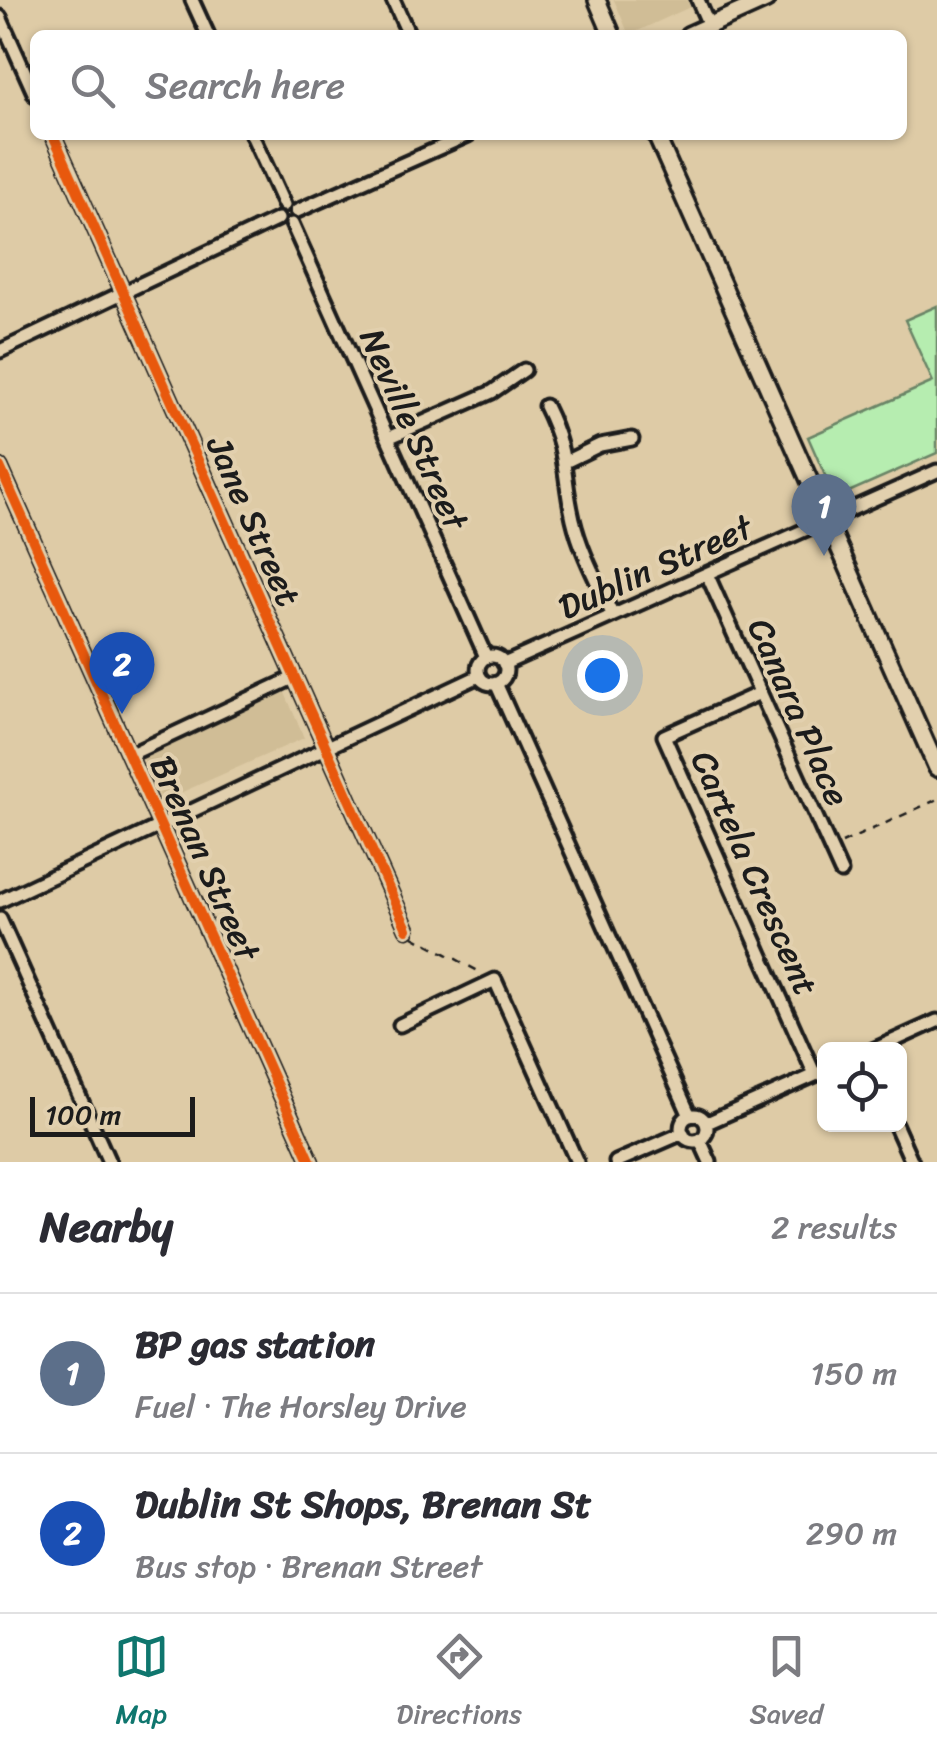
<!DOCTYPE html>
<meta charset="utf-8">
<style>
:root{--surface:#fff;--page:#f7f7f7;--text:#2b2b33;--muted:#7c7c81;--line:#e1e1e2;--accent:#0f766e}
body{margin:0;font-family:Sriracha,sans-serif;background:var(--page);color:var(--text)}
.controls{position:absolute;right:30px;bottom:30px;display:grid;overflow:hidden;border-radius:15px;box-shadow:0 2px 8px #0004}
.controls button{width:90px;height:90px;display:grid;place-items:center;padding:0;border:0;border-bottom:2px solid var(--line);background:var(--surface);color:var(--text);font:50px sans-serif}
.scale{position:absolute;left:30px;bottom:25px;width:165px;box-sizing:border-box;padding-left:10px;border:5px solid #1c1c1c;border-top:0;font-size:28px;line-height:35px;white-space:nowrap;color:#1c1c1c;-webkit-text-stroke:8px #e2d0ae;paint-order:stroke}
.you{position:absolute;left:602px;top:675px;width:35px;height:35px;margin:-25px;border:8px solid #fff;border-radius:50%;background:#1a73e8;box-shadow:0 0 0 15px #1a73e833}
.badge{display:grid;place-items:center;width:65px;height:65px;border-radius:50%;background:var(--accent);color:#fff;font-size:32px;font-weight:700}
.pin{position:absolute;translate:-50% -82px;filter:drop-shadow(0 2px 5px #0008)}
.pin::after{content:'';position:absolute;top:52px;width:35px;height:30px;background:inherit;clip-path:polygon(0 0,100% 0,50% 100%)}
.list{margin:0;padding:0;list-style:none}
h2{display:flex;justify-content:space-between;align-items:center;height:130px;margin:0;padding:0 40px;font-size:42px}
h2 small{font-size:32px;font-weight:400;color:var(--muted)}
.list li{display:grid;grid-template-columns:65px 1fr auto;gap:30px;align-items:center;box-sizing:border-box;height:160px;padding:0 40px;border-top:2px solid var(--line)}
.list b{display:block;font-size:38px;white-space:nowrap}
.list p{margin:0;font-size:32px;white-space:nowrap;color:var(--muted)}
.list em{font-size:32px;font-style:normal;color:var(--muted)}
.icon{flex:none;width:55px;height:55px;fill:none;stroke:currentColor;stroke-width:2;stroke-linecap:round;stroke-linejoin:round}
.map{position:relative;flex:none;width:937px;height:1162px;overflow:hidden}
.search{position:absolute;background:var(--surface);box-shadow:0 2px 8px #0004;left:30px;right:30px;top:30px;height:110px;display:flex;align-items:center;gap:25px;box-sizing:border-box;padding:0 35px;border-radius:15px;color:var(--muted);font-size:38px}
.sheet{height:450px;background:var(--surface)}
nav{display:flex;justify-content:space-around;align-items:center;box-sizing:border-box;height:140px;border-top:2px solid var(--line);background:var(--surface);font-size:28px;color:var(--muted)}
nav a{display:grid;justify-items:center;gap:5px}
nav .on{color:var(--accent)}
.map>svg:first-child{display:block}
</style>
<div class="map">
<svg width="937" height="1162" viewBox="0 0 937 1162">
<rect width="100%" height="100%" fill="#decba6"/>
<filter id="ink" filterUnits="userSpaceOnUse"><feTurbulence type="fractalNoise" baseFrequency=".01" numOctaves="2"/><feDisplacementMap in="SourceGraphic" scale="20" xChannelSelector="R" yChannelSelector="G"/><feConvolveMatrix kernelMatrix="1 2 1 2 8 2 1 2 1" color-interpolation-filters="sRGB"/></filter>
<g filter="url(#ink)">
<!-- built -->
<path fill="#d0bd96" d="M614 0H687L690 7 629 35Z
M283 688 304 738 162 801 141 754Z"/>
<!-- green -->
<path fill="#b6edb0" stroke="#698466" stroke-width="2.5" d="M937 306V453L835 498 808 437 933 382 905 320Z"/>
<g fill="none" stroke-linecap="round" stroke-linejoin="round">
<defs>
<path id="minor" d="M192 0 208 35
M393 0 409 35
M698 0 709 25
M0 17 35 95
M53 135 407 929
M252 135 284 205
M297 211 468 135
M292 224 486 657
M0 351 278 219
M545 406C569 454 562 472 573 519 581 553 598 583 612 614
M388 438 492 392 524 370
M567 461 600 445 632 439
M0 467 311 1162
M707 574 841 872
M478 670a14 14 0 1 1 28 0a14 14 0 1 1-28 0Z
M504 664 937 471
M496 683 690 1116
M760 693 664 736 815 1075
M129 755 293 678
M0 901 479 676
M0 919 109 1162
M400 1025 495 980 577 1162
M873 1050 937 1021
M681 1128a13 13 0 1 1 26 0a13 13 0 1 1-26 0Z
M707 1123 824 1071
M895 1124 912 1162
M700 1140 710 1162
M616 1162 683 1133"/>
<path id="major" d="M597 0 612 35
M688 35 766 0
M656 135 937 768"/>
</defs>
<!-- minor casing -->
<use href="#minor" stroke="#1c1c1c" stroke-width="19"/>
<!-- major casing -->
<use href="#major" stroke="#1c1c1c" stroke-width="22"/>
<!-- path -->
<path stroke="#1c1c1c" stroke-width="2.5" stroke-dasharray="8 8" stroke-linecap="butt" d="M842 843 936 800
M413 936 480 972"/>
<!-- minor -->
<use href="#minor" stroke="#e2d0ae" stroke-width="11"/>
<!-- major -->
<use href="#major" stroke="#e2d0ae" stroke-width="15"/>
<defs>
<path id="cycleway" d="M53 135 407 929
M0 467 311 1162"/>
</defs>
<!-- cycleway casing -->
<use href="#cycleway" stroke="#e2d0ae" stroke-width="16"/>
<!-- cycleway -->
<use href="#cycleway" stroke="#e8590c" stroke-width="10"/>
</g>
</g>
<g text-anchor="middle" stroke-width="8" stroke-linejoin="round" paint-order="stroke">
<!-- street labels -->
<g font-size="35" fill="#1c1c1c" stroke="#e2d0ae">
<text transform="translate(414 429) rotate(66)" y="12">Neville Street</text>
<text transform="translate(254 521) rotate(66)" y="12">Jane Street</text>
<text transform="translate(655 567) rotate(-24)" y="12">Dublin Street</text>
<text transform="translate(799 712) rotate(66)" y="12">Canara Place</text>
<text transform="translate(205 858) rotate(66)" y="12">Brenan Street</text>
<text transform="translate(755 873) rotate(66)" y="12">Cartela Crescent</text>
</g>
</g>
</svg>
<div class="controls">
<button><svg class="icon" aria-label="locate" viewBox="0 0 24 24"><circle cx="12" cy="12" r="6"/><path d="M12 2v4M12 18v4M2 12h4M18 12h4"/></svg></button>
</div>
<div class="scale">100 m</div>
<div class="you"></div>
<div class="pin badge" style="left:824px;top:556px;background:#5c6f8a">1</div>
<div class="pin badge" style="left:122px;top:714px;background:#1a4fb4">2</div>
<div class="search"><svg class="icon" aria-label="search" viewBox="0 0 24 24"><circle cx="10" cy="10" r="6"/><path d="M15 15l6 6"/></svg>Search here</div>
</div>
<section class="sheet">
<h2>Nearby<small>2 results</small></h2>
<ul class="list">
<li><span class="badge" style="background:#5c6f8a">1</span><div><b>BP gas station</b><p>Fuel · The Horsley Drive</p></div><em>150 m</em></li>
<li><span class="badge" style="background:#1a4fb4">2</span><div><b>Dublin St Shops, Brenan St</b><p>Bus stop · Brenan Street</p></div><em>290 m</em></li>
</ul>
</section>
<nav>
<a class="on"><svg class="icon" aria-label="map" viewBox="0 0 24 24"><path d="M3 6l6-2 6 2 6-2v14l-6 2-6-2-6 2zM9 4v14M15 6v14"/></svg>Map</a>
<a><svg class="icon" aria-label="directions" viewBox="0 0 24 24"><path d="M12 3l9 9-9 9-9-9zM9 14v-3h6M13 9l2 2-2 2"/></svg>Directions</a>
<a><svg class="icon" aria-label="saved" viewBox="0 0 24 24"><path d="M7 4h10v16l-5-4-5 4z"/></svg>Saved</a>
</nav>
